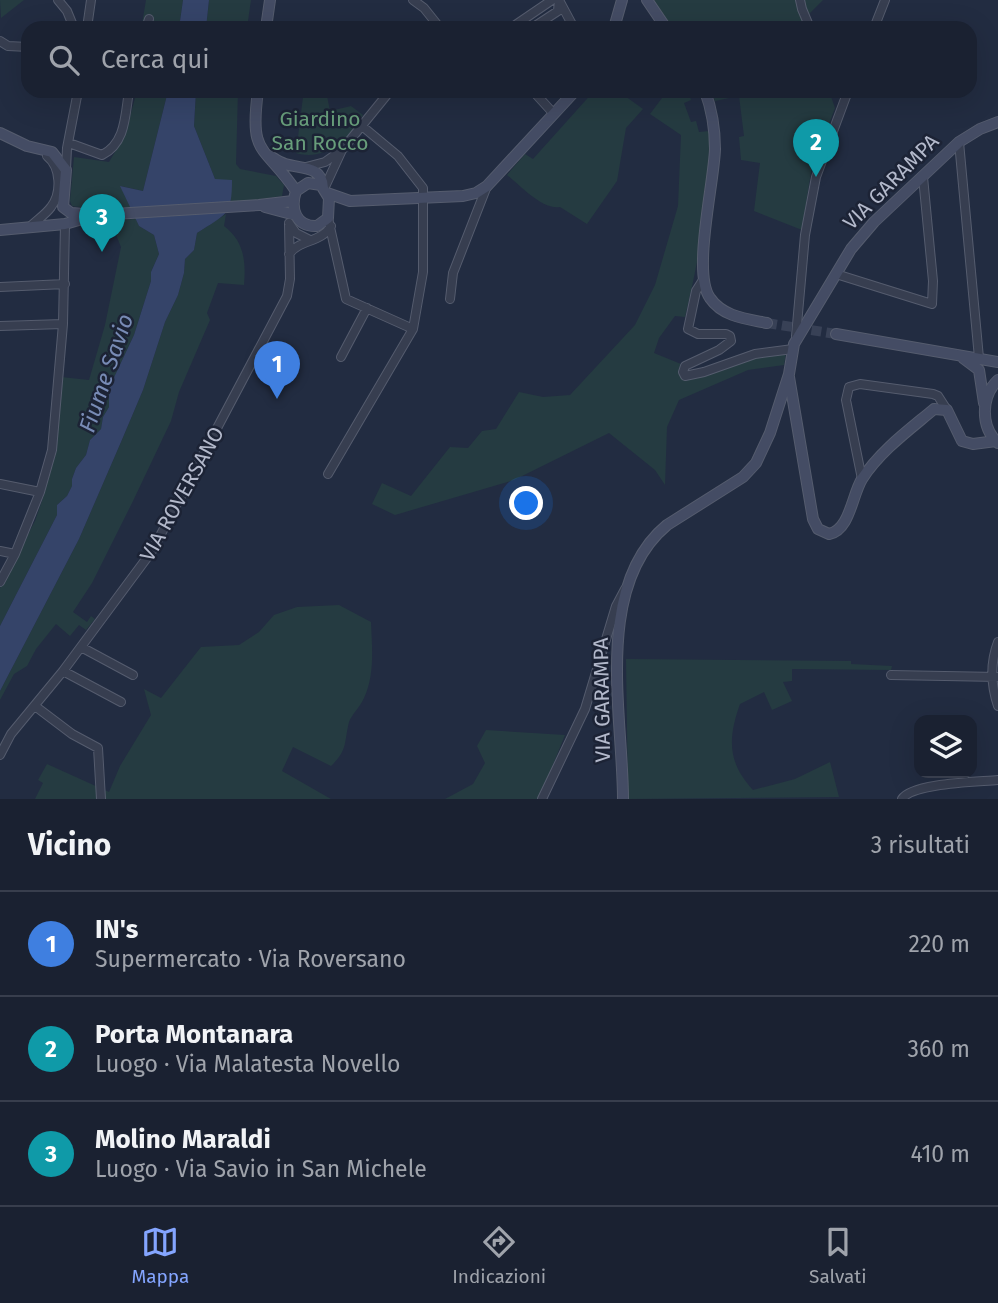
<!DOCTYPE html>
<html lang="it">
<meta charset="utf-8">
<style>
:root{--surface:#1a2131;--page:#272e3d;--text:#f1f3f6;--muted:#9fa3ab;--line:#383e4d;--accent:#84a5ff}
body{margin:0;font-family:"Fira Sans",sans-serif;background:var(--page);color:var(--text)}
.controls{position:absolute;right:21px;bottom:21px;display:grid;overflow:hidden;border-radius:14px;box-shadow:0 7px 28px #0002}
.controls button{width:63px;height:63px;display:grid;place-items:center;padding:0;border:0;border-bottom:2px solid var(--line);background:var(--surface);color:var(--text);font:35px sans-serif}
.you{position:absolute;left:527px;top:504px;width:24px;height:24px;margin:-18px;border:5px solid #fff;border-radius:50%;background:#1a73e8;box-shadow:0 0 0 10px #1a73e833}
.badge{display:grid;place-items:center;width:46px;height:46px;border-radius:50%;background:var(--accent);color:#fff;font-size:23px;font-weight:700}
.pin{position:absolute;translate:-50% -58px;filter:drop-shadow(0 2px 4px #0008)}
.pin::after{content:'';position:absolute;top:37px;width:24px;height:21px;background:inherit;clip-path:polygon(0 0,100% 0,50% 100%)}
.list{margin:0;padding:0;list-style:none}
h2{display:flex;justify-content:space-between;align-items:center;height:91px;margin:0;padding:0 28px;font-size:30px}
h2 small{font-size:23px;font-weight:400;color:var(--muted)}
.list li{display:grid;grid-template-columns:46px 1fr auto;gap:21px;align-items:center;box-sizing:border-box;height:105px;padding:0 28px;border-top:2px solid var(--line)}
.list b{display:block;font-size:26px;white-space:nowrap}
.list p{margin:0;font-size:23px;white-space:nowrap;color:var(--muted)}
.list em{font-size:23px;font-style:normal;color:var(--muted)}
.icon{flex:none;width:38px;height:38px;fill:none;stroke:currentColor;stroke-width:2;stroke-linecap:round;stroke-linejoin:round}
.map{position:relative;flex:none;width:998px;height:799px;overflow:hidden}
.search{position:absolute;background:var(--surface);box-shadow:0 7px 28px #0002;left:21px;right:21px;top:21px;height:77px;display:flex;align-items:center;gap:18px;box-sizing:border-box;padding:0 24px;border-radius:21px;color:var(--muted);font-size:26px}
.sheet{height:406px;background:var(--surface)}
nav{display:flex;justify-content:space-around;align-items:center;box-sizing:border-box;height:98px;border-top:2px solid var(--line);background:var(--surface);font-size:19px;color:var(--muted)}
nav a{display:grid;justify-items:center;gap:4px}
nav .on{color:var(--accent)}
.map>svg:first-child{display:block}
</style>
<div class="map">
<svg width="998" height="799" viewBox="0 0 998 799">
<rect width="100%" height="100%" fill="#222c41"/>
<!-- green -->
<path fill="#253b41" d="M0 0H24L1 18Z
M146 0H183L179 28H147V25L142 24Z
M209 0H251L247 28H206Z
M654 0H823L801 22 803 28H672Z
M137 91H168L143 191 121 186 131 209 110 211 72 206 70 201 74 157 109 162 125 135Z
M196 91H238L236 164 240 169 276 176 284 185 282 196 232 203 215 179 194 126Z
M307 91H326L330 111 351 106 363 115C351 139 324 162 296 153L303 97Z
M594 91H618L643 109 626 128 617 181 587 224 560 207C542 210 520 185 507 175L525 154 533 159Z
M681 91H688L691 100 684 103 691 122 696 121 699 132 709 131C710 194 700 256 685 317L675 316 659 338 654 353 681 364 679 368 680 375C700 385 734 363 753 358 764 356 775 354 786 353L784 365 748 370 679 400 667 427 665 485 655 470 609 433 514 480 395 515 372 504 382 483 411 496 450 447 468 448 482 431 496 429 519 392 543 397 570 395 635 325 655 285 678 206 681 135 650 114 665 94 668 98Z
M711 91H829L835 108 811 172 802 230 754 211 760 163 741 160 739 137 744 136 739 96 715 101Z
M226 214 224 226C244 241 246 261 244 285L218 283 207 313 210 320 179 392 171 421 133 501 92 583 73 612 87 622 91 616 95 619 86 630 79 625 70 636 56 624 36 649 27 666 14 674 0 700V691L79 539 121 442 143 390 165 322 178 295 184 273 185 259 194 250 197 233Z
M136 219 139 226 154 235 159 254 151 272V281L134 335 109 388V407L103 417 101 429 90 440 86 455 76 468 72 479V486L67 496 57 505V515L0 626V588L35 521 44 495 54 451 61 377 89 380 105 325 121 247 110 220Z
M339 605 371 622C372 648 375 674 364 698 360 707 352 714 349 722 344 742 348 750 331 766L293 747 282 771 331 799H35L43 783 38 780 47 764 109 792 120 766 151 715 144 689 161 698 201 647 239 645 259 632 274 615 297 607Z
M626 659 851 661V664L892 666 891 670 792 669V681L783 682 792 701 772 710 764 692 740 704C728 738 727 762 753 790L795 779 830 762 839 797 628 799Z
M486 730 565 735 539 799H445L473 784 485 763 477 746Z"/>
<!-- water -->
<path fill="#354469" d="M183 0H209L206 28H179Z
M168 91H196L194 126 215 179 232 180C232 216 226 214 197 233L194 250 185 259 184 273 178 295 165 322 143 390 121 442 79 539 0 691V626L57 515V505L67 496 72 486V479L76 468 86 455 90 440 101 429 103 417 109 407V388L134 335 151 281V272L159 254 154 235 139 226 120 186 143 191Z"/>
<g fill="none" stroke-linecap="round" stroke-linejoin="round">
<!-- secondary-tunnel -->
<path stroke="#384156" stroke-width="10" stroke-dasharray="10 5" stroke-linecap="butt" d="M767 323 836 334"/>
<defs>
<path id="street" d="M58 0 67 11 74 28
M413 0 424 8 440 28
M800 0 802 9 810 28
M560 2 574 28
M87 28 91 0
M146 28 149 19
M511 28 552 0
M532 28 558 11 559 0
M874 28 885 0
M0 41 8 46 28 47
M533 91 554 114
M959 142 979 358
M69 143 102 155C126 143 125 115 129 91
M306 167 325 162 339 152
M66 170 67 148 78 91
M324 189 342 150 390 91
M328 218 346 299 413 329 423 272V188L398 156 362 126
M289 223 296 233 310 240
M31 226C37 220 46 214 51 207 62 193 61 167 47 156
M289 254C300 239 321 243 331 226
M836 274 932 304 933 281 923 177
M703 280 696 291 688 329 698 334H726L730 336 731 341 719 350 685 366 683 372 685 376 704 372 755 354 793 349
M0 287 65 284
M450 299 453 273 487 186
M0 326 63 324
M796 336 805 235 816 177 848 91
M341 357 367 308
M328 474 413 329
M862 479 846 400 849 387 860 384 933 394 938 396 947 410
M0 484 40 492
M0 551 15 554
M0 582 15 554 40 492 52 450 63 324 65 224
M998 642C990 663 991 685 998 706
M81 647 133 675
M63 671 121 702
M891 675 998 677
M35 706 72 734 98 748 101 799
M0 755 11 734 63 671 152 551 287 296 290 279 289 223
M542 799 585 709 616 606 625 589
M902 799C912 783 978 782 998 780"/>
<path id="secondary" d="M647 0 666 28
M266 28 270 0
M614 28 622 0
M258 91C249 157 264 144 296 191
M705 91C712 110 715 129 715 149 714 183 692 273 710 298 723 317 747 319 767 323
M0 133 27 146 52 152 66 170 63 207 71 213 98 215 259 205 293 201
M270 156C275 159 279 162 285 164 301 169 322 165 323 188
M308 183 321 185 329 198 328 218 317 226C296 227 290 209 296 191Z
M327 193 350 201 463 196 476 193 487 186 575 91
M265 207 295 215
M0 230 65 224 89 217
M836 334 998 362
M963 358 979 370 984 403
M789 377 813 519 818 529 829 534C850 530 852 495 862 479 880 451 909 430 934 409L947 410 962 441 973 444 996 441
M998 380C981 396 980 427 998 443
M623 799C623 716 593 586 667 525L743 477 756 463 770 433 789 374 794 344 851 249 874 222 959 142 980 129 998 122"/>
</defs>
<!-- street casing -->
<use href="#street" stroke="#555c6e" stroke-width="10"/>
<!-- secondary casing -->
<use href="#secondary" stroke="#555c6e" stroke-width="12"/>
<!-- street -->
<use href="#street" stroke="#373e50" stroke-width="8"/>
<!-- secondary -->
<use href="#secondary" stroke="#444c64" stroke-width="10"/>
</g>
<g text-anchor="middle" stroke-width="5" stroke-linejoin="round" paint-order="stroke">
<!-- park labels -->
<g font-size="21" fill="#689e7b" stroke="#1c2335">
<text x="320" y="126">Giardino<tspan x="320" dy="24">San Rocco</tspan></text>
</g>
<!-- street labels -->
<g font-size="21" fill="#b3b9cb" stroke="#1c2335">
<text transform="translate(891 182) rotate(-45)" y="7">VIA GARAMPA</text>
<text transform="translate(182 494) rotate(-61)" y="7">VIA ROVERSANO</text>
<text transform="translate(602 700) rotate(-91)" y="7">VIA GARAMPA</text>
</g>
<!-- water labels -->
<g font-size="23" font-style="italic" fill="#788bb5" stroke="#1c2335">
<text transform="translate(106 373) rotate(-71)" y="8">Fiume Savio</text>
</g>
</g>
</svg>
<div class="controls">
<button><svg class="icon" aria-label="layers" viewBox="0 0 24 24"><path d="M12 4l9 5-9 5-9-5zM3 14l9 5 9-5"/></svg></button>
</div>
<div class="you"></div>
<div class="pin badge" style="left:277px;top:399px;background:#3f7fe0">1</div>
<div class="pin badge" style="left:816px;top:177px;background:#0f9aa8">2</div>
<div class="pin badge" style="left:102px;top:252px;background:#0f9aa8">3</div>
<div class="search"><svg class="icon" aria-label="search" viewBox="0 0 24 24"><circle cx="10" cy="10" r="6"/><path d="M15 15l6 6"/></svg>Cerca qui</div>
</div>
<section class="sheet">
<h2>Vicino<small>3 risultati</small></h2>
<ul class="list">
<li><span class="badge" style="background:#3f7fe0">1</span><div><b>IN's</b><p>Supermercato · Via Roversano</p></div><em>220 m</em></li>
<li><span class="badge" style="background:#0f9aa8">2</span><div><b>Porta Montanara</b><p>Luogo · Via Malatesta Novello</p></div><em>360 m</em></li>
<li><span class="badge" style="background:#0f9aa8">3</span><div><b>Molino Maraldi</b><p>Luogo · Via Savio in San Michele</p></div><em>410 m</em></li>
</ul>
</section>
<nav>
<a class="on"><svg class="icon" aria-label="map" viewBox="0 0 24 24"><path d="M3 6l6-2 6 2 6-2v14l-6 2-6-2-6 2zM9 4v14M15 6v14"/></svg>Mappa</a>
<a><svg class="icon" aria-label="directions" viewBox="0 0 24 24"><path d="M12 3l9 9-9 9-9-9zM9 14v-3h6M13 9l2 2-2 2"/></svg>Indicazioni</a>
<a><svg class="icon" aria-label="saved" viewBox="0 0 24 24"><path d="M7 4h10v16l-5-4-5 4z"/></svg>Salvati</a>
</nav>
